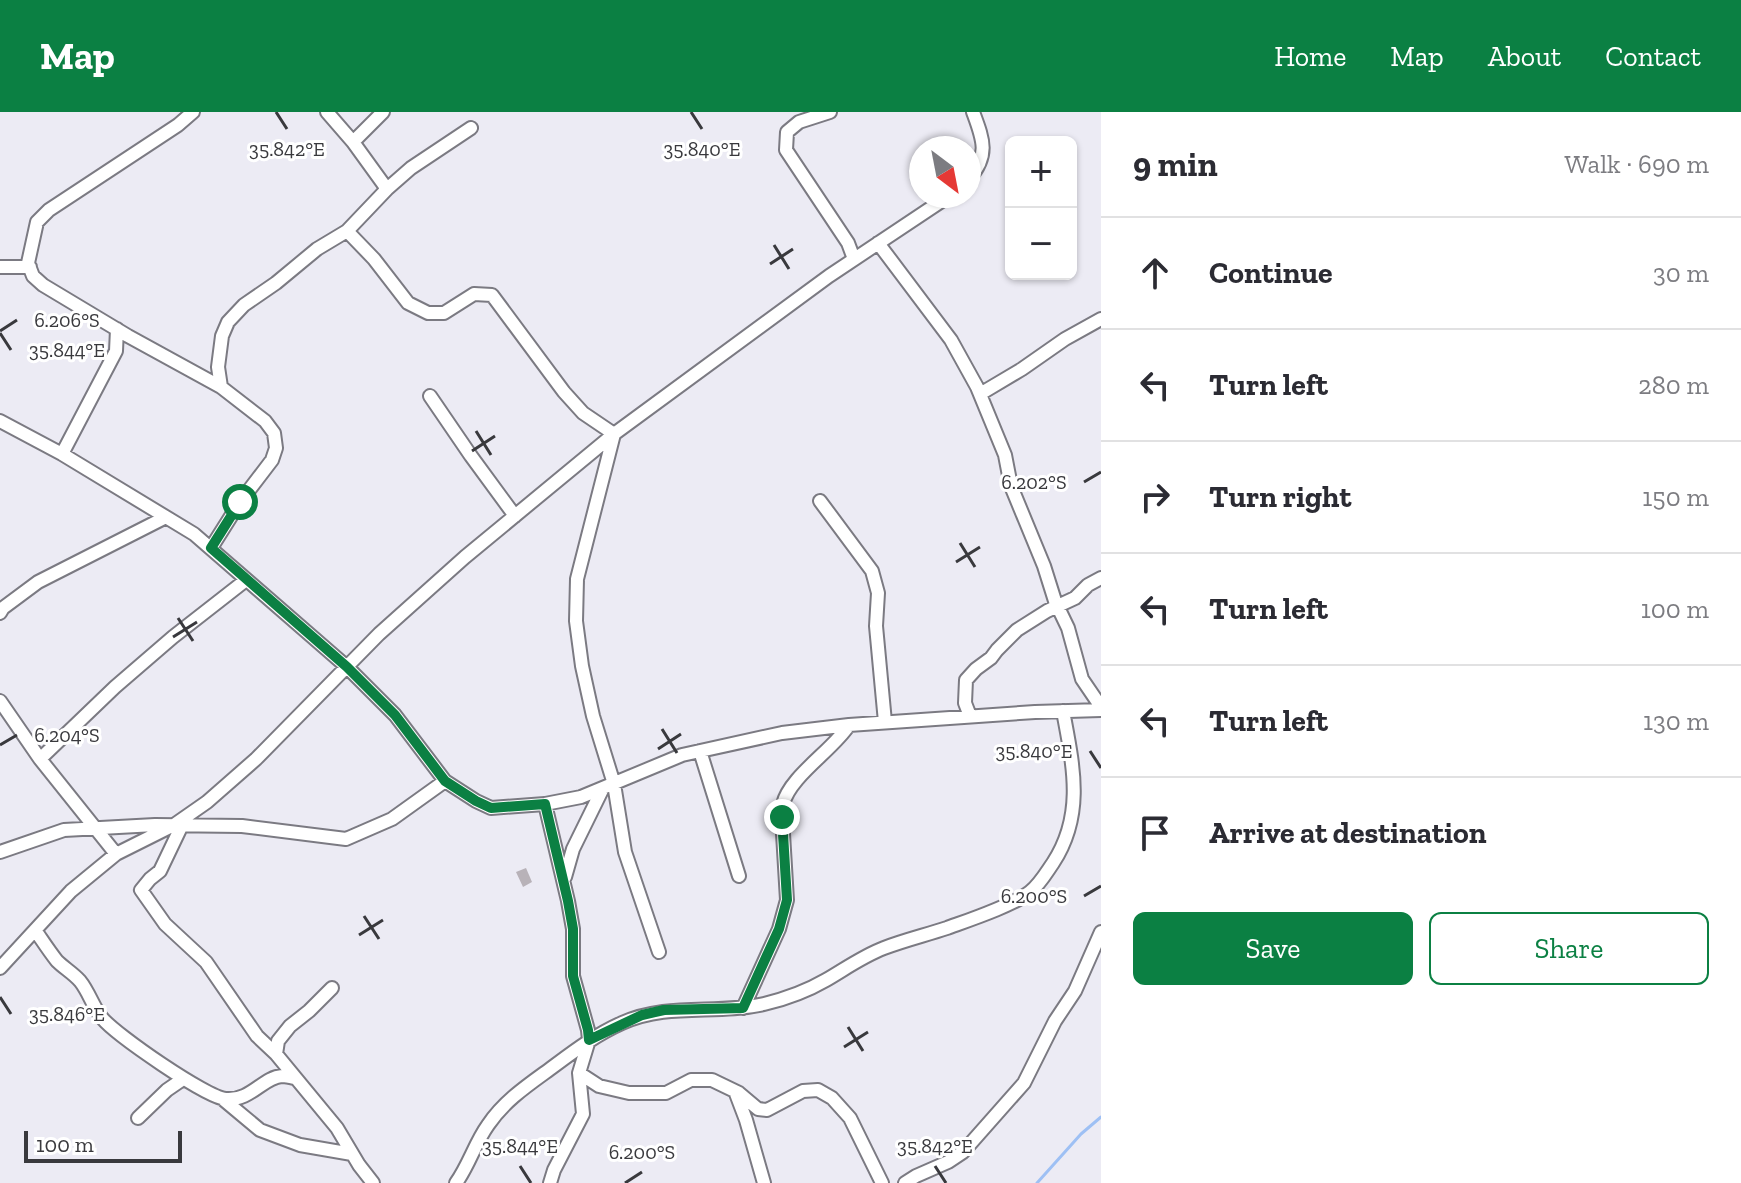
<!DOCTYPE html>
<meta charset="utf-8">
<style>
:root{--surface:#fff;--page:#f2f2f3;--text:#2b2b33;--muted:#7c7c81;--line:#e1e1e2;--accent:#0b8043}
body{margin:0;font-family:"Zilla Slab",serif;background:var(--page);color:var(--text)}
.controls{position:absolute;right:24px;top:24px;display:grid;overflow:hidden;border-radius:12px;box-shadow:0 2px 6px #0004}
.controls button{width:72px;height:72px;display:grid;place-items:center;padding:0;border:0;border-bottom:2px solid var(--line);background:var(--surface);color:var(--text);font:40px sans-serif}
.compass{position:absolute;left:909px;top:24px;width:72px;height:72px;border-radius:50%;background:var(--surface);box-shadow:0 2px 6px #0004;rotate:148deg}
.scale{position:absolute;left:24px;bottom:20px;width:158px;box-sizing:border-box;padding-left:8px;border:4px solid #39393d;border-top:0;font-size:22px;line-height:28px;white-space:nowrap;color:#39393d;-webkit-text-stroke:6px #fff;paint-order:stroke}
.stop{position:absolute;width:24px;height:24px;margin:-18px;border:6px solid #0b8043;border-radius:50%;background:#fff}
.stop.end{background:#0b8043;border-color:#fff;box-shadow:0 2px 8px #0008}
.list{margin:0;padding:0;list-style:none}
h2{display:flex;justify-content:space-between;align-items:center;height:104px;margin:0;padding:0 32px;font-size:34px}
h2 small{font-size:26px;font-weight:400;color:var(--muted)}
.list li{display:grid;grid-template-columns:52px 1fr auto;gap:24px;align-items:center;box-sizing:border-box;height:112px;padding:0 32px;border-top:2px solid var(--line)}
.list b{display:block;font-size:30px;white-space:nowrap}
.list em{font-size:26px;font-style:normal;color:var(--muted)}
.actions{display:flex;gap:16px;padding:24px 32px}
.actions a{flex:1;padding:18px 0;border:2px solid var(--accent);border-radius:12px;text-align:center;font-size:28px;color:var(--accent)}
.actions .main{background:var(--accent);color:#fff}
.icon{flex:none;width:44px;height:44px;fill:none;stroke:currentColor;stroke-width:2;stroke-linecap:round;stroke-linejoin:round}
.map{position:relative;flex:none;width:1101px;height:1071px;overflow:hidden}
header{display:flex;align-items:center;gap:48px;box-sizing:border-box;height:112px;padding:0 40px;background:var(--accent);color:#fff}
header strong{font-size:38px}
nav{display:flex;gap:44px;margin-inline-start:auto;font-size:28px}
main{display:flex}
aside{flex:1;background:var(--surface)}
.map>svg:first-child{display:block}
</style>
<header>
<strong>Map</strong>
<nav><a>Home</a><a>Map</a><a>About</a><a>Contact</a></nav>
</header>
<main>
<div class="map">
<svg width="1101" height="1071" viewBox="0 0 1101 1071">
<rect width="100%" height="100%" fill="#ecebf4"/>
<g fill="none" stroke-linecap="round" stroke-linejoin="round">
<!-- stream -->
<path stroke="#9ec0f4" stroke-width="3" d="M1037 1071 1081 1022 1101 1005"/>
</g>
<!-- building -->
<path fill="#b8b2b8" d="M526 756 532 770 523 775 516 760Z"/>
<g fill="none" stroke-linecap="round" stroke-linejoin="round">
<defs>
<path id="minor" d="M193 0 178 13 49 98 37 110 28 151 33 164 43 173 128 224 221 275
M327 0 353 30
M383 0 353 30 387 77 347 119 374 147 408 191 428 201H444L474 182 492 183 564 280 583 301 614 322
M830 0 799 10 787 20 786 38 848 131 854 147
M969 67C990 43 983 27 973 0
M387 77 411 56 471 16
M878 131 951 228 977 275 1005 343 1011 374 1044 454 1055 489 1068 516 1082 567 1101 595
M0 155H30
M980 282 1022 257 1065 227 1101 207
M430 284 471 344 515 404
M0 309 62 342 194 422 347 555 395 603 445 669 476 689 491 696 545 692 581 685 682 643 782 621 849 613 1035 600 1101 598
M614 322 577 467 576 509 582 554 593 604 614 672 625 740 659 840
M62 342 116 239 117 217
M820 389 872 459 878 481 876 514 885 610
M211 436 240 390 272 348 276 336 274 321 265 309 221 275 218 255 222 224 228 210 244 193 276 171 317 137 347 119
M0 501 3 496 38 470 166 405
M0 589 40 647 116 742
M970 604 965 591 966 568 976 557 991 546 997 538 1017 518 1047 499 1075 486 1088 473 1101 466
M700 639 739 764
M40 647 115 575 173 525 246 468
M545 692 568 789 573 817V864L588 918 589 928 579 961 583 1002 554 1058 550 1071
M182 713 160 759 150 767 141 778 165 812 206 850 257 924 276 942 337 1016 359 1053 373 1071
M0 740 64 718 155 713 242 714 346 727 392 707 445 669
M565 765 573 737 603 676
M35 818C42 828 49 839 57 849 64 856 73 861 80 869 89 880 93 895 102 906 116 923 207 986 226 987 251 989 263 965 282 964 286 964 290 965 294 966
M0 856 71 779 116 742 174 713 207 690 256 647 379 522 465 445 614 322 829 164 949 84
M743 896 779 817 787 788 782 705C782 700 782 696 783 692 790 664 833 638 849 613
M276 942 278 929 290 914 309 899 332 876
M579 961 599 974 629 981H666L691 968H712L739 981 758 997 767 998 803 979 818 978 832 986 850 1006 882 1071
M735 979 746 1008 764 1071
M224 988 260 1018 300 1033 352 1042
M138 1006 167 978 183 967
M456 1071C469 1053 475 1031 488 1013 504 989 528 973 550 957 573 940 595 923 622 911 668 890 716 903 764 892 785 887 807 879 826 868 845 857 863 844 884 836 905 828 926 823 947 816 969 808 1014 793 1030 780 1040 772 1046 761 1053 751 1085 702 1073 653 1063 599
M905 1071 916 1064 948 1050 963 1040 1024 971 1055 909 1075 879 1101 820"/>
</defs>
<!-- minor casing -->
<use href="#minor" stroke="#7b7a82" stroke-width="16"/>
<!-- minor -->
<use href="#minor" stroke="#fff" stroke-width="12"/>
</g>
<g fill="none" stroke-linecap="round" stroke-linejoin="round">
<!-- route -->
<path stroke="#0b8043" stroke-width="10" d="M240 390 211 436 347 555 395 603 445 669 476 689 491 696 545 692 568 789 573 817V864L588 918 589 928 642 903 664 898 743 896 779 817 787 788 782 705"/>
</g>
<!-- ticks -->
<path fill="none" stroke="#39393d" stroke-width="3" d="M276 0 287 17M691 0 702 17M774 133 789 157M770 152 793 137M0 219 17 208M0 221 11 238M476 319 491 343M472 339 495 324M1084 370 1101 360M960 431 975 455M956 450 980 435M178 506 193 529M173 525 197 510M662 617 677 641M0 633 17 623M658 637 681 622M1090 639 1101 656M1084 784 1101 774M364 804 379 827M359 823 383 808M0 885 11 902M848 915 863 939M844 935 868 920M520 1054 531 1071M935 1054 946 1071M625 1071 642 1060"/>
<g font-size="20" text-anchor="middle" fill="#39393d" stroke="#fff" stroke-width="6" stroke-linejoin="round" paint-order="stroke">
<text x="287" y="44">35.842°E</text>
<text x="702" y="44">35.840°E</text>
<text x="67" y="215">6.206°S</text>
<text x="67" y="245">35.844°E</text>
<text x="1034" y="377">6.202°S</text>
<text x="67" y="630">6.204°S</text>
<text x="1034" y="646">35.840°E</text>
<text x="1034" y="791">6.200°S</text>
<text x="67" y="909">35.846°E</text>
<text x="520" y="1041">35.844°E</text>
<text x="935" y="1041">35.842°E</text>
<text x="642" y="1047">6.200°S</text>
</g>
</svg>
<div class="controls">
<button>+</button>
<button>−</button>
</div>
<svg class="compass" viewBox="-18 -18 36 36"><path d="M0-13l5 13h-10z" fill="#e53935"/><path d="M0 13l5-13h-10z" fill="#7c7c81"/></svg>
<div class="scale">100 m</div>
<div class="stop" style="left:240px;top:390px"></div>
<div class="stop end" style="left:782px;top:705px"></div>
</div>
<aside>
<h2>9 min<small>Walk · 690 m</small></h2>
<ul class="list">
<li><svg class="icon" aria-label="ahead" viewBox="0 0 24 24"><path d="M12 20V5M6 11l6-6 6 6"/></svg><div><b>Continue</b></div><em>30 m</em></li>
<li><svg class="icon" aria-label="left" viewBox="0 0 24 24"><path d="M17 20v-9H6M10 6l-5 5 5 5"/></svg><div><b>Turn left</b></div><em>280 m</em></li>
<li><svg class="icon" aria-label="right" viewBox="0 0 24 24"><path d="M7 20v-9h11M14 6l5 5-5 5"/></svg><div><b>Turn right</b></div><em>150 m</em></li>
<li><svg class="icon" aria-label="left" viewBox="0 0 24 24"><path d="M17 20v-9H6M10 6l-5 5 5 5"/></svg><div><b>Turn left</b></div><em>100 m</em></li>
<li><svg class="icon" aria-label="left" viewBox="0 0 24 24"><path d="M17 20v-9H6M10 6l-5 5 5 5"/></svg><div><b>Turn left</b></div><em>130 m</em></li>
<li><svg class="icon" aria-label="arrive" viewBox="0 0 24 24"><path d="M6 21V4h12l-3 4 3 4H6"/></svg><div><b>Arrive at destination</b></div></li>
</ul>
<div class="actions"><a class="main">Save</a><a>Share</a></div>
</aside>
</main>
